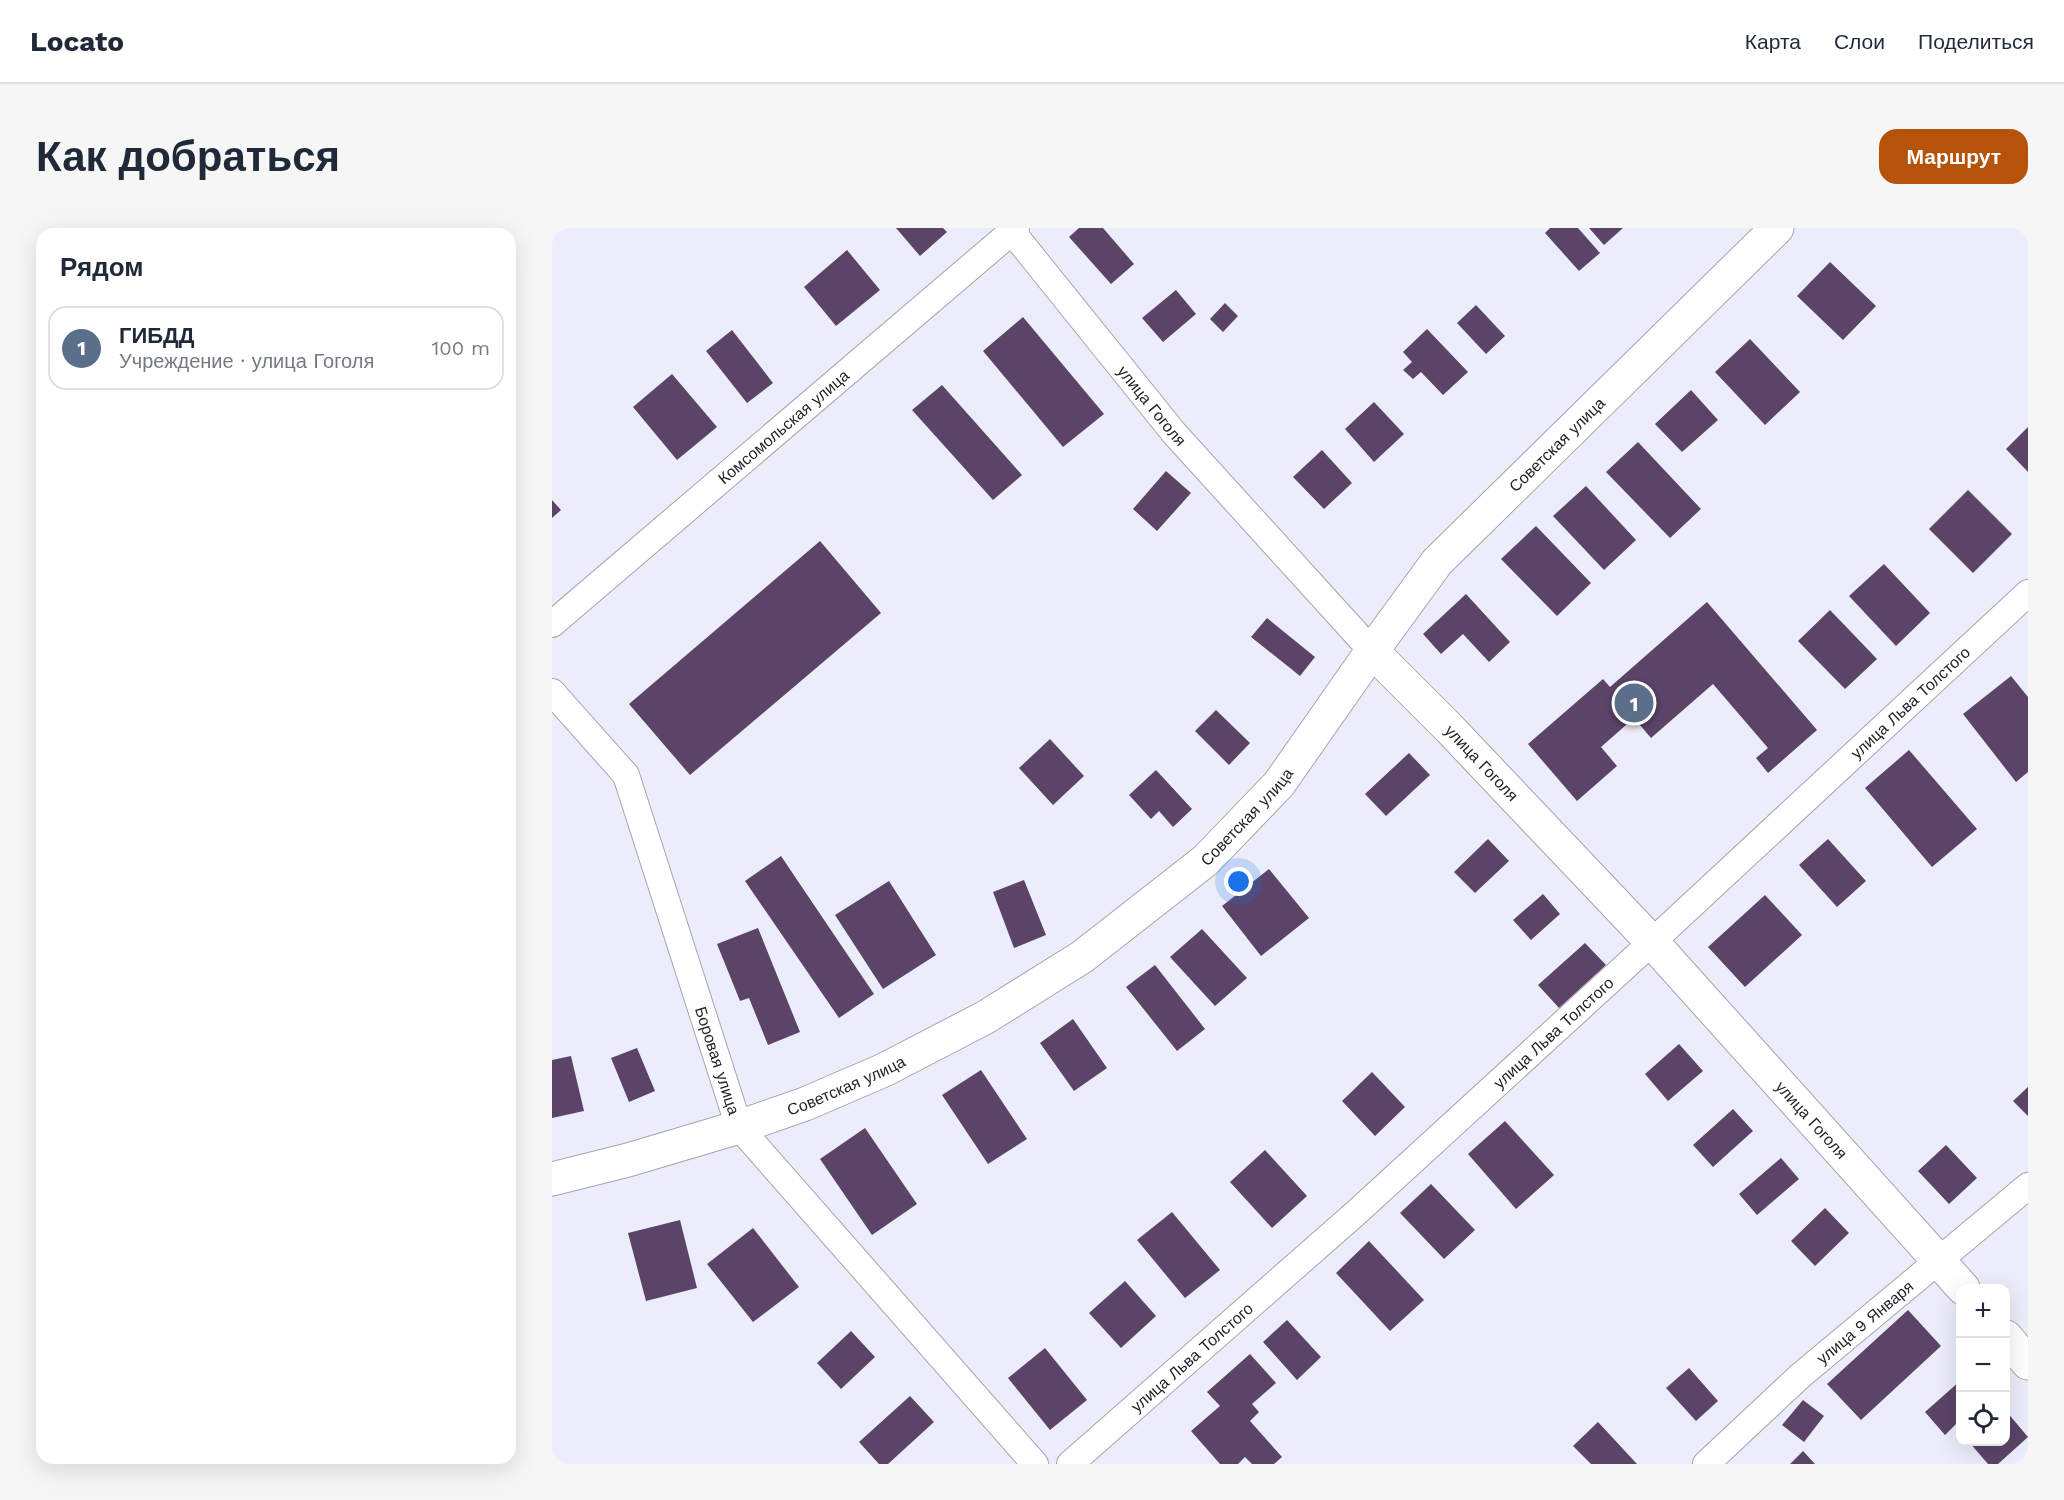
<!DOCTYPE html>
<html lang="ru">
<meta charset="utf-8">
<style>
:root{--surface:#fff;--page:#f6f6f7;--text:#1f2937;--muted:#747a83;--line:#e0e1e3;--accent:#b45309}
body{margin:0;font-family:"Work Sans",sans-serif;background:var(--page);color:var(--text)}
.controls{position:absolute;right:18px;bottom:18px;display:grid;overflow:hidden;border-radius:12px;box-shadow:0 6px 24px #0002}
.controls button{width:54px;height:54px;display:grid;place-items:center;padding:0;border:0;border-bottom:2px solid var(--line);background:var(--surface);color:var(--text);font:30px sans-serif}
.you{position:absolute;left:687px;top:654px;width:21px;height:21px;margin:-15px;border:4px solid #fff;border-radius:50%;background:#1a73e8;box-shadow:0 0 0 9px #1a73e833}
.badge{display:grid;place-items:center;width:39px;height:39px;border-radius:50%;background:var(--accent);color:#fff;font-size:20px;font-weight:700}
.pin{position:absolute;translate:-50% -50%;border:3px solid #fff;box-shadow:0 2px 6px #0006}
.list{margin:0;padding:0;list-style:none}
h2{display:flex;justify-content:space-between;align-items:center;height:78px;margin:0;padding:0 24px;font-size:26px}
h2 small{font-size:20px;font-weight:400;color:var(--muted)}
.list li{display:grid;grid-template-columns:39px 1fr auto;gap:18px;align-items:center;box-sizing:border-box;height:84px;margin:0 12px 12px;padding:0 12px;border:2px solid var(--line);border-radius:18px}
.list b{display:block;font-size:22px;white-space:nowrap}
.list p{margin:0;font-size:20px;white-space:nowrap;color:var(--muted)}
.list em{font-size:20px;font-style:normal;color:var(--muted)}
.icon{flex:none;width:33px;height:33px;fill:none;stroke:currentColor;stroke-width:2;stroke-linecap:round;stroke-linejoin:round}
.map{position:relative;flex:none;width:1476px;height:1236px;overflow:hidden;border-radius:18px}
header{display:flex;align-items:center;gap:36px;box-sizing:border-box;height:84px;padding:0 30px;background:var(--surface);border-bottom:2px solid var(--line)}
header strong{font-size:28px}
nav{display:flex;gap:33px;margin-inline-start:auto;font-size:21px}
.intro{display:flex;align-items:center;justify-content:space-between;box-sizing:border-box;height:144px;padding:0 36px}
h1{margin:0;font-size:42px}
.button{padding:15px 27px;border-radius:18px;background:var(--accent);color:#fff;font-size:21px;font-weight:700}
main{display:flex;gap:36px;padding:0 36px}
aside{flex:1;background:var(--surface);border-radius:18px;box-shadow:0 6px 24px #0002}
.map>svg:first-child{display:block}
</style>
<header>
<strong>Locato</strong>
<nav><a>Карта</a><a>Слои</a><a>Поделиться</a></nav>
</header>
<div class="intro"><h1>Как добраться</h1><a class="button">Маршрут</a></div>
<main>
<aside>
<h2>Рядом<small></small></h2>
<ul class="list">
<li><span class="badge" style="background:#5c6f8a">1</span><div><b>ГИБДД</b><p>Учреждение · улица Гоголя</p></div><em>100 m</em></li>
</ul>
</aside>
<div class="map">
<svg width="1476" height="1236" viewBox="0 0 1476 1236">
<rect width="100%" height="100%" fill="#ebedfa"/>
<!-- building -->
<path fill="#5b4468" d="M344 0H391L395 4 368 28Z
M527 0H551L582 36 559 56 517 9Z
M998 0H1026L1048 25 1027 43 993 5Z
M1037 0H1071L1052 17Z
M295 22 328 62 284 98 252 59Z
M1278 34 1324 78 1291 112 1245 68Z
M624 62 644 86 611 114 590 90Z
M673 75 686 88 671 104 658 91Z
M924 77 953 108 934 126 905 95Z
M471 89 552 186 511 219 431 123Z
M875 101 916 144 891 167 869 144 861 151 851 142 860 134 851 124Z
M180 102 221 155 195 175 154 123Z
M1198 111 1248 164 1213 197 1163 144Z
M120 146 165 199 125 232 81 179Z
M390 157 470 247 441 272 360 182Z
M1139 162 1166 192 1130 224 1103 196Z
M822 174 852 206 822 234 793 201Z
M1476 199V244L1454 221Z
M1086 214 1149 281 1118 310 1054 244Z
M770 222 800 255 772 281 741 249Z
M614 243 639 265 605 303 581 281Z
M1034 258 1084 312 1052 342 1001 288Z
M1416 262 1460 306 1421 345 1377 301Z
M0 272 9 282 0 290Z
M984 298 1039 355 1005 388 949 331Z
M268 313 329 385 138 547 77 476Z
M1332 336 1378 385 1344 418 1297 368Z
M914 366 958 414 937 434 911 406 889 426 871 406Z
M1155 374 1265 502 1216 545 1204 530 1216 520 1161 456 1099 510 1082 490 1049 519 1065 538 1025 573 976 516 1051 451 1058 459Z
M1278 382 1325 431 1293 461 1246 413Z
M715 390 763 429 748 448 699 409Z
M1459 448 1476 469V544L1464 554 1411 486Z
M664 482 698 515 677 537 643 503Z
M498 511 532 548 501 577 467 540Z
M1357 522 1425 601 1380 639 1313 560Z
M857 525 878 547 834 588 813 566Z
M604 542 640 581 621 599 607 583 599 591 577 567Z
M936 611 957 633 923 665 902 644Z
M1276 611 1314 653 1285 679 1247 637Z
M229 628 322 766 287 790 193 653Z
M717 641 757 690 709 728 670 678Z
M472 652 494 707 462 720 441 664Z
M337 653 384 727 331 761 283 687Z
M991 666 1008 686 979 712 961 692Z
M1213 667 1250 707 1193 759 1156 719Z
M206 700 248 804 216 817 197 770 188 773 165 716Z
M650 701 695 750 663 778 618 729Z
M1033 715 1054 737 1007 780 986 757Z
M603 737 653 801 625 823 574 759Z
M521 791 555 840 522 863 488 815Z
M1127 816 1151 843 1116 873 1093 846Z
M85 820 103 863 77 874 59 830Z
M19 828 32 883 0 890V832Z
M429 842 475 911 436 936 390 867Z
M820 844 853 879 823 908 790 873Z
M1476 859V888L1461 873Z
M1181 881 1201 903 1161 939 1141 917Z
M953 893 1002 947 964 981 916 926Z
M313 900 365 976 320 1007 268 931Z
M1394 917 1425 950 1397 976 1366 943Z
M713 922 755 968 720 1000 678 954Z
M1229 930 1247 951 1205 987 1187 966Z
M879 956 923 1002 892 1031 848 985Z
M1273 980 1297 1005 1263 1038 1239 1013Z
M620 984 668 1042 633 1070 585 1012Z
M128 992 145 1060 94 1073 76 1005Z
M201 1000 247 1059 201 1094 155 1036Z
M817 1013 872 1072 838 1103 784 1045Z
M573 1053 604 1088 569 1120 537 1085Z
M1356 1082 1389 1118 1309 1192 1275 1156Z
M735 1092 769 1129 745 1152 711 1114Z
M299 1103 323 1129 289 1161 265 1135Z
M493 1120 535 1172 498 1202 456 1150Z
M698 1126 724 1155 700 1176 707 1184 698 1193 730 1229 722 1236H700L693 1229 686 1236H668L639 1203 668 1178 655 1164Z
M1137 1140 1166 1173 1144 1193 1114 1160Z
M1408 1153V1192L1393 1207 1373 1184Z
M358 1168 382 1194 336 1236H327L307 1214Z
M1251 1172 1272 1188 1252 1214 1230 1197Z
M1454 1183 1476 1209 1446 1236H1436L1417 1214H1454Z
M1046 1194 1085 1236H1039L1021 1218Z
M1251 1223 1263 1236H1238Z"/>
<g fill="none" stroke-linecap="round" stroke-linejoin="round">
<defs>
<g id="street">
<path id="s1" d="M457 0 622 205 820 423"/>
<path id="s2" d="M0 396 464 0"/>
<path id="s3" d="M0 464 74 547 187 899 483 1236"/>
<path id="s4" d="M518 1236 805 984 1100 714 1476 365"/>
<path id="s5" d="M1154 1236 1248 1148 1476 958"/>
</g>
<g id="secondary">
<path id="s6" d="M820 423 885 334 1225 0"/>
</g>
<g id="primary">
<path id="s7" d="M0 951 76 932 187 899 253 876 332 842 434 789 530 729 654 632 727 556 820 423 896 499 1100 714 1411 1060"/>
<path d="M1454 1109 1476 1135"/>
</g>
</defs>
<!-- street casing -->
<use href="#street" stroke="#a3a5b1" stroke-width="28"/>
<!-- secondary casing -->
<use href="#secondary" stroke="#a3a5b1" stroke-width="35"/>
<!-- primary casing -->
<use href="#primary" stroke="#a3a5b1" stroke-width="35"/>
<!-- street -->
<use href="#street" stroke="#fff" stroke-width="26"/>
<!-- secondary -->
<use href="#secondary" stroke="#fff" stroke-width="33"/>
<!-- primary -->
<use href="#primary" stroke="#fff" stroke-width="33"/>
</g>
<g text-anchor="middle" stroke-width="6" stroke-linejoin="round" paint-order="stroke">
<!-- street labels -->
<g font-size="16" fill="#222327" stroke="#fafbfd">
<text dy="6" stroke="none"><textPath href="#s1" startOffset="228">улица Гоголя</textPath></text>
<text dy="6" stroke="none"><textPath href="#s2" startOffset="304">Комсомольская улица</textPath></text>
<text dy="6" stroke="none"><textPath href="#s6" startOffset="278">Советская улица</textPath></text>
<text dy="6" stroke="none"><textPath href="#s4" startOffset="1134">улица Льва Толстого</textPath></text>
<text dy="6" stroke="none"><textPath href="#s7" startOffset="1160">улица Гоголя</textPath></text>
<text dy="6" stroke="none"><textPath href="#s7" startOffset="795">Советская улица</textPath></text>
<text dy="6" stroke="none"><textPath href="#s4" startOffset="648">улица Льва Толстого</textPath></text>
<text dy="6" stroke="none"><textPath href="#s3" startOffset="411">Боровая улица</textPath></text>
<text dy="6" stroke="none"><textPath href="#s7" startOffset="309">Советская улица</textPath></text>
<text dy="6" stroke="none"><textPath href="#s7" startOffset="1646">улица Гоголя</textPath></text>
<text dy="6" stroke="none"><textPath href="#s5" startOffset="213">улица 9 Января</textPath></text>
<text dy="6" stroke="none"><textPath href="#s4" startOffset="162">улица Льва Толстого</textPath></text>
</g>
</g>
</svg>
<div class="controls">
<button>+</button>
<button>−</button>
<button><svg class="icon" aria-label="locate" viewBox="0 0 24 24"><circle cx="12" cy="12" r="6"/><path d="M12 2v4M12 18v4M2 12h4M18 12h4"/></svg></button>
</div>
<div class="you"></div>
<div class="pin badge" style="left:1082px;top:475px;background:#5c6f8a">1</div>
</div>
</main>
